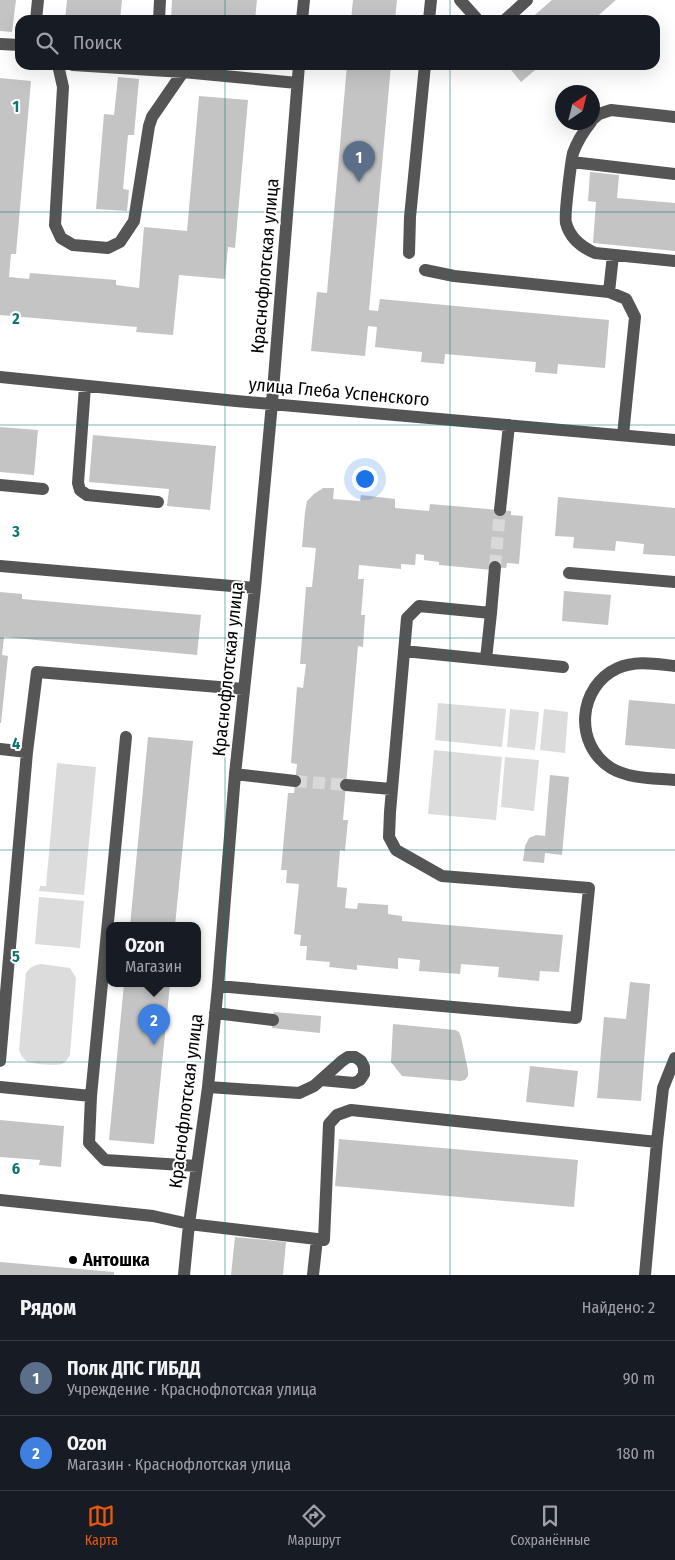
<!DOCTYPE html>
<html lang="ru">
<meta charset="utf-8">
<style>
:root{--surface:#171b24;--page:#20242c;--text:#f1f3f6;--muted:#9ea1a6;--line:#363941;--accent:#ea580c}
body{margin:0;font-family:"Fira Sans Condensed",sans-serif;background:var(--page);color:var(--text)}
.compass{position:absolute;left:555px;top:85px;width:45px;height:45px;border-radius:50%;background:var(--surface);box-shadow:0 5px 20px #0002;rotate:35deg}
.you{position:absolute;left:364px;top:478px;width:18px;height:18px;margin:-12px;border:4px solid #fff;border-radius:50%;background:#1a73e8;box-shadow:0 0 0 8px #1a73e833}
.badge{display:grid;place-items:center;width:32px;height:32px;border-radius:50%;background:var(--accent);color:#fff;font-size:16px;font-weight:700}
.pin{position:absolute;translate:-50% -41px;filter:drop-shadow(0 1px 2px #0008)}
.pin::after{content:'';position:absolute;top:26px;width:18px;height:15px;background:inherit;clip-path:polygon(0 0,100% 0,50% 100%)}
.popup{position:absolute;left:106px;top:922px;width:95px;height:65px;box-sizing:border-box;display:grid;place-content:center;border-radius:10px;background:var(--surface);filter:drop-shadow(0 1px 4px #0005);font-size:16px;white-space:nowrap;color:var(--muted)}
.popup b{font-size:19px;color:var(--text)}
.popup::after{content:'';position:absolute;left:50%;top:100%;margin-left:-10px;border:10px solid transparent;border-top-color:var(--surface)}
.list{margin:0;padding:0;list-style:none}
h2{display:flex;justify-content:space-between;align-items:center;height:65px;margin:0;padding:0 20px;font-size:21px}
h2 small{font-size:16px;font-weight:400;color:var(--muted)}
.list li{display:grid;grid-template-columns:32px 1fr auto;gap:15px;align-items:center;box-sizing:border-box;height:75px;padding:0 20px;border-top:1px solid var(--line)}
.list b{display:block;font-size:19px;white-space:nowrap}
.list p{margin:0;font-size:16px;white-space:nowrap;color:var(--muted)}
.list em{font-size:16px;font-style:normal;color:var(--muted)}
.icon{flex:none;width:28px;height:28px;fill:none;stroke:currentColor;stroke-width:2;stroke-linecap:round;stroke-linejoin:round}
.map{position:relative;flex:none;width:675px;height:1275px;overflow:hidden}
.search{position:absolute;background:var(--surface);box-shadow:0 5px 20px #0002;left:15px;right:15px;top:15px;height:55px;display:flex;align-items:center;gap:12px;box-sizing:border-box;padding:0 18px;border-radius:15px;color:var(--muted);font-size:19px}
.sheet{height:215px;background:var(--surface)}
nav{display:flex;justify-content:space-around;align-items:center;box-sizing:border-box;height:70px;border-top:1px solid var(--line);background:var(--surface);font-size:14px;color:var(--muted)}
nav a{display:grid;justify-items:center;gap:2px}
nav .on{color:var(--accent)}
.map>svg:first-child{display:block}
</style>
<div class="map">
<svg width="675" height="1275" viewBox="0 0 675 1275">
<rect width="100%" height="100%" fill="#fff"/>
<!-- green -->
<path fill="#dcdcdc" d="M438 703 506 709 502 747 435 740Z
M510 709 539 712 535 750 507 747Z
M544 709 568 712 565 753 540 750Z
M434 750 502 757 496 820 428 814Z
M505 757 539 760 534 811 501 807Z
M57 763 96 767 84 895 39 891 40 886H46Z
M39 897 84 901 80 948 35 944Z
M41 964 70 968 76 978 70 1055C68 1058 66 1062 62 1064 56 1066 31 1064 26 1061 22 1058 21 1054 19 1050L26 973C30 967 34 965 41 964Z"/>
<!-- building -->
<path fill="#c4c4c4" d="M0 0H16L12 32 0 31Z
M67 0H122L120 20H65Z
M172 0H257L255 20H171Z
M353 0H397L395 20H351Z
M552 0H616L593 20H529Z
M347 65H391L369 310 378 311 380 299 609 320 605 368 558 364 557 374 535 372 536 362 445 354 444 364 421 362 422 352 375 347 377 327 368 326 365 356 311 351 317 292 327 293Z
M507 65H541L521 82Z
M118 77 139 79 134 135H128L123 189 129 190 127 211 96 209 104 114 114 115Z
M0 78 31 81 16 254H11L9 277 29 279 30 273 116 280V285L139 288 144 227 187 231 199 96 248 100 235 248 228 247 225 279 179 275 173 335 136 332 137 327 0 315Z
M590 172 619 175 617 198 675 203V251L593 243 596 202 588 201Z
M0 427 38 430 34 475 0 472Z
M93 435 216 446 210 510 167 506 169 489 89 482Z
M323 488H334L333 499 360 501 361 495 395 499V508L429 511 430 504 511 511V515L523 516 519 564 507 563 506 568 493 567V570L439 565V562L424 560V555L416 554 415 565 401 564V569L359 565 358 579H364L361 615H365L363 647 358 646 343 820H348L345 851 340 850 337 887 347 888 345 908 357 909 358 903 388 905V914L402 916V921L563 935 559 972 540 971 539 981 498 977 499 967 461 964 460 974 419 971 420 960 398 958V969L357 965V970L329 967 330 962 306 960 307 946H300L301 935 294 934 299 884 286 883 287 870H281L288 793H294L297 764 291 763 297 687 303 688 306 664H300L306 587H312L316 548 302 547 305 512 307 501 314 494Z
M558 497 675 508V556L643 554 644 544 616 541 615 551 573 548 574 537 555 536Z
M564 591 611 595 608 625 562 621Z
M0 592 22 594V599L201 615 197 655 4 637 2 655 8 656 1 723H0Z
M629 700 675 704V749L625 745Z
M148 737 193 741 175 926H130Z
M550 775 569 777 562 855 545 853 544 863 523 861 525 846 529 838 536 835 545 836Z
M630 982 650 984 641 1101 597 1098 604 1017 626 1019Z
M124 984H170L154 1144 109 1140Z
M274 1012 321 1016 320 1033 272 1028Z
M393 1024 455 1030 459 1032 461 1037 468 1070V1076L465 1080 460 1081 402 1076 391 1062Z
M530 1066 578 1071 574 1107 526 1102Z
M0 1120 64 1126 61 1167 39 1165 40 1160 0 1157Z
M339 1139 578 1160 574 1207 335 1186Z
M235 1237 286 1242 283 1275H231Z
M0 1262 114 1272V1275H0Z"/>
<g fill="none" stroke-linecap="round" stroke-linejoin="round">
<!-- minor-tunnel -->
<path stroke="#d9d9d9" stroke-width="12" stroke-dasharray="12 6" stroke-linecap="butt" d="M495 567 500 510
M295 781 346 785"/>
<!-- minor -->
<path stroke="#555" stroke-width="12" d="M460 0 478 20
M36 20 38 0
M159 20 160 0
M302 20 304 0
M429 20 431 0
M505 20 527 0
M0 44 20 45
M58 65 63 87 55 225 61 238 73 245 108 248 120 242 134 221 149 126 152 117 183 72
M73 65 183 72 297 83
M592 120 599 114 611 110 675 117
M591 122C583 132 577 142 573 153 571 163 564 216 566 223 570 238 581 247 595 253L675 261
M572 162 675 174
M409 253 410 217 425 65
M425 270 454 276 609 292 626 299 635 317 623 435
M609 292 613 255
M0 377 236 401 675 440
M85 386 78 483 80 490 87 495 158 502
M0 485 43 489
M500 510 509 425
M0 566 255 588
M569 573 675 582
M404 651 563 667
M486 659 491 613
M675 666C656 664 636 660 618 668 578 686 573 744 611 768 629 779 655 778 675 780
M126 737 91 1096 89 1143 105 1160 197 1166
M0 749 27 752
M235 774 295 781
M346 785 391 789
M218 986 576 1018 589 888 442 876 396 850 389 837 390 812 407 618 419 606 491 613 495 567
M215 1013 273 1020
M0 1061 27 752 37 672 243 689
M0 1087 91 1096
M208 1087 299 1093 314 1086 342 1061 348 1057H355L361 1061 364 1067V1074L360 1080 354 1083 321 1080
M0 1200 153 1216 189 1224 317 1239 313 1275
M317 1239 324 1240 329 1124 337 1115 351 1110 657 1142 663 1088 675 1058
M184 1275 189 1224 208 1087 218 986 235 774 255 588 272 403 299 65
M645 1275 657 1142"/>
</g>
<!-- grid -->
<path fill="none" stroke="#0f766e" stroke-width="1" stroke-opacity="0.55" d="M225 0V20M450 0V20M225 65V1275M450 65V1275M0 212H675M0 425H675M0 638H675M0 850H675M0 1062H675"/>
<!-- markers -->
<circle fill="#000" stroke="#fff" stroke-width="2" cx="73" cy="1260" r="5"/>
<g text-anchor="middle" stroke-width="4" stroke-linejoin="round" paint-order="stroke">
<!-- street labels -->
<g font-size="18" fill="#000" stroke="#fff">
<text transform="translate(265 266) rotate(-85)" y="6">Краснофлотская улица</text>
<text transform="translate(339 392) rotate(5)" y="6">улица Глеба Успенского</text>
<text transform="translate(228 669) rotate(-84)" y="6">Краснофлотская улица</text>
<text transform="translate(186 1101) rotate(-83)" y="6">Краснофлотская улица</text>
</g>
<!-- poi labels -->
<g font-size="18" font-weight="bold" fill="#000" stroke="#fff" text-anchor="start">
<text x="83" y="1266">Антошка</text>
</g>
</g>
<g font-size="16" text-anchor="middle" font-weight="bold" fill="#0f766e" stroke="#fff" stroke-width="4" stroke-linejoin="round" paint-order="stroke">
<text x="16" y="112">1</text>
<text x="16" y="324">2</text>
<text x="16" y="537">3</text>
<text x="16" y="749">4</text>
<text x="16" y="962">5</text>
<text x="16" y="1174">6</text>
</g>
</svg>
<svg class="compass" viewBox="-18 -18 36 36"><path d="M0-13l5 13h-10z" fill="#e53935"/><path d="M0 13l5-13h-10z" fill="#9ea1a6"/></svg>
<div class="you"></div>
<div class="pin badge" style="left:359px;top:182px;background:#5c6f8a">1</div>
<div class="pin badge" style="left:154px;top:1045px;background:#3f7fe0">2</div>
<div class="popup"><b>Ozon</b>Магазин</div>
<div class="search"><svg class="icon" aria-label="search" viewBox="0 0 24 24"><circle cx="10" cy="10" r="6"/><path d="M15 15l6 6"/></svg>Поиск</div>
</div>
<section class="sheet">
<h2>Рядом<small>Найдено: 2</small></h2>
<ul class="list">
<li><span class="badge" style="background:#5c6f8a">1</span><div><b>Полк ДПС ГИБДД</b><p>Учреждение · Краснофлотская улица</p></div><em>90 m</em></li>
<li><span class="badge" style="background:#3f7fe0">2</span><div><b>Ozon</b><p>Магазин · Краснофлотская улица</p></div><em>180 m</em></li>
</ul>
</section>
<nav>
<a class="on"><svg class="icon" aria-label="map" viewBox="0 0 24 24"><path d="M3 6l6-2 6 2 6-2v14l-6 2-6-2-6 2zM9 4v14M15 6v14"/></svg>Карта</a>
<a><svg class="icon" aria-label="directions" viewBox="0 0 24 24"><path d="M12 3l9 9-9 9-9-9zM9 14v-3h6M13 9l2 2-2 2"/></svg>Маршрут</a>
<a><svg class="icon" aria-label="saved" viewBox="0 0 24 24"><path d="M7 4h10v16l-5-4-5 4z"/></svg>Сохранённые</a>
</nav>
